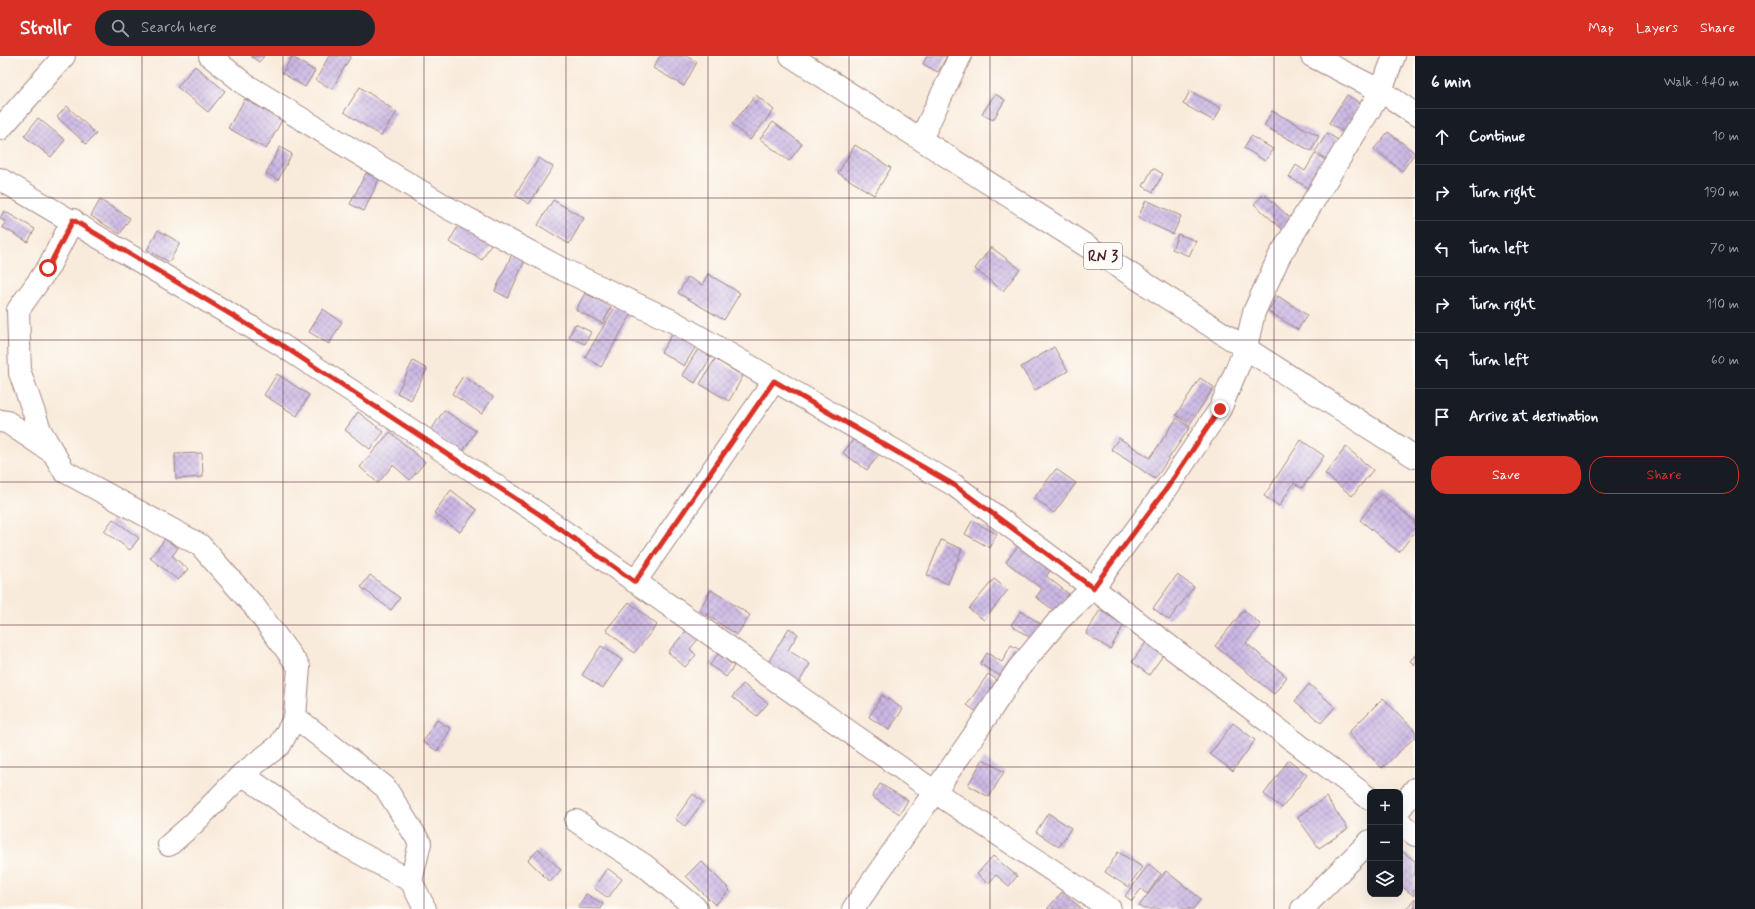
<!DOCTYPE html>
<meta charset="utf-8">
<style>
:root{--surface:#171b24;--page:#20242c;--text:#f1f3f6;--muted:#9ea1a6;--line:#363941;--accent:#d93025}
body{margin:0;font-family:Mynerve,sans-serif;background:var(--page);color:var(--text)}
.controls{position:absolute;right:12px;bottom:12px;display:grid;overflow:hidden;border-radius:8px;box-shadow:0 4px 16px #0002}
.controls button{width:36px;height:36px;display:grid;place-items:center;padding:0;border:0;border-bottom:1px solid var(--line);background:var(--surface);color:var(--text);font:20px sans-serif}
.stop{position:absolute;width:12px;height:12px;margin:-9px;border:3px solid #d93025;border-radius:50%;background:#fff}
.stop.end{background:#d93025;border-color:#fff;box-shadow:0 1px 4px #0008}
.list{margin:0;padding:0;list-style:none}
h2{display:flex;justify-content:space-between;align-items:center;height:52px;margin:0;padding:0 16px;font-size:17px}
h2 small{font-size:13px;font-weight:400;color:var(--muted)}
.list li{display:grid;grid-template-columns:26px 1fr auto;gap:12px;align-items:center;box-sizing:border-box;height:56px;padding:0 16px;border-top:1px solid var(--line)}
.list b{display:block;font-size:15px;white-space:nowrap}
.list em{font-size:13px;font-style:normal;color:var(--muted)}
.actions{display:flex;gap:8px;padding:12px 16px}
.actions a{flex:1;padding:9px 0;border:1px solid var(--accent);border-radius:16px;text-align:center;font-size:14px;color:var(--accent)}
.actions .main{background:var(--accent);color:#fff}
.icon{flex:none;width:22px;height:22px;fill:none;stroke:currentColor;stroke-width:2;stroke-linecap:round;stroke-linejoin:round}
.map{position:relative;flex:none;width:1415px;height:853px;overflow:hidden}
header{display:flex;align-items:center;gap:24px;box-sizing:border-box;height:56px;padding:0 20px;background:var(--accent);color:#fff}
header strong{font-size:19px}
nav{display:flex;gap:22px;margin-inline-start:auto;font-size:14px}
.search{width:280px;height:36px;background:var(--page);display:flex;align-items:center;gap:10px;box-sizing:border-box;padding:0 14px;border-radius:22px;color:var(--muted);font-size:15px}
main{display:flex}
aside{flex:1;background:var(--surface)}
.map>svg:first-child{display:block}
</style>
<header>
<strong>Strollr</strong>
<div class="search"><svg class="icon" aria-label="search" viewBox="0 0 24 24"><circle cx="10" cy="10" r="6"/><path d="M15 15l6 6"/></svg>Search here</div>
<nav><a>Map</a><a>Layers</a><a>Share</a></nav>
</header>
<main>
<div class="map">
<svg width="1415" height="853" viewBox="0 0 1415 853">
<defs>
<pattern id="building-cross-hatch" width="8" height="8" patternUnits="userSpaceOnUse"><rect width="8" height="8" fill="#cbb8e4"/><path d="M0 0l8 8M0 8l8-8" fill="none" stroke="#a795b9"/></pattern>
</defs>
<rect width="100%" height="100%" fill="#fdfcf7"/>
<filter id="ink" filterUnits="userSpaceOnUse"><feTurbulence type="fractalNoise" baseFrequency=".025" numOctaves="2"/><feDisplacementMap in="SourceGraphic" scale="8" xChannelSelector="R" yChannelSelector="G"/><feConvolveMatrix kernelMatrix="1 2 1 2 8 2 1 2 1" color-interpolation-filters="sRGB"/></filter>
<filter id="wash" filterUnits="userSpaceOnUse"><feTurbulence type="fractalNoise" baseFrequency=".012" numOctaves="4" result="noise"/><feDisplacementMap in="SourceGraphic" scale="16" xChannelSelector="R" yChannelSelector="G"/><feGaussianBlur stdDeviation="0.9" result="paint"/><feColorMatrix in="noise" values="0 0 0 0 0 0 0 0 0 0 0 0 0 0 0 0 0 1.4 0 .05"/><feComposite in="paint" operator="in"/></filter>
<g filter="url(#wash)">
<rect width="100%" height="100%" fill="#f9ebdb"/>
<g id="blocks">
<!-- building -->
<path fill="url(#building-cross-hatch)" d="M251 0H264L259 6Z
M329 0H351L332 33 316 24Z
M660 0H686L697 6 684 30 653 12Z
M927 0H947L938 16 923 8Z
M292 1 315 15 305 31 282 17Z
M195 10 225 35 208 56 177 31Z
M360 31 397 56 381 80 344 56Z
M1190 35 1221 52 1214 65 1183 48Z
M995 38 1005 44 993 64 982 58Z
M756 39 774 54 750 84 732 68Z
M1347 39 1361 48 1343 76 1329 67Z
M245 43 282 64 266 93 228 72Z
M67 50 96 78 86 88 57 61Z
M1272 55 1319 80 1311 95 1264 70Z
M38 62 65 84 51 101 24 80Z
M773 66 802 88 789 105 760 83Z
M1388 76 1415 97 1402 115 1374 93Z
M1327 77 1338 84 1327 103 1315 96Z
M1251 80 1273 93 1265 105 1244 92Z
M855 89 891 112 874 139 838 117Z
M280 91 292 98 278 124 266 117Z
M1315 98 1327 105 1310 133 1289 121 1296 109 1305 115Z
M539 102 553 111 529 148 515 139Z
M1153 112 1163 118 1153 136 1143 130Z
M366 117 379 123 364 155 350 148Z
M1264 138 1291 163 1282 173 1254 148Z
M100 144 130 162 120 178 91 160Z
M553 144 584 162 569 188 538 169Z
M1146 144 1181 160 1173 178 1138 162Z
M4 155 35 173 28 186 2 171 6 166 0 162Z
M460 167 493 185 482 204 449 186Z
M158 174 180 187 169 206 147 194Z
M1178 178 1196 185 1189 200 1172 193Z
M991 191 1020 213 1003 235 975 213Z
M513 196 526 202 508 242 495 235Z
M708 218 740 237 724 264 678 237 688 221 702 229Z
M585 237 611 251 603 268 576 254Z
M1278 240 1307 259 1298 274 1268 255Z
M617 248 632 257 601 311 585 301Z
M323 253 342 266 329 288 309 276Z
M575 268 591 276 585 288 569 281Z
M674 276 696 290 684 310 661 296Z
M701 288 714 296 695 327 682 319Z
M1054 291 1068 315 1035 334 1021 311Z
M715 303 743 320 729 345 700 328Z
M413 305 427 313 411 344 397 337Z
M277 318 309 339 297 360 264 339Z
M463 320 493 341 482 358 452 338Z
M1200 322 1214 331 1190 368 1176 359Z
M444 354 476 375 462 397 430 376Z
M358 356 384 376 370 393 345 374Z
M1177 362 1190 371 1155 423 1111 393 1119 382 1150 402Z
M390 376 425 406 410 424 393 409 378 427 360 411Z
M857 379 880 397 867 414 843 397Z
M1301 384 1324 400 1302 432 1294 427 1279 450 1264 440Z
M1346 391 1373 414 1352 440 1325 418Z
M202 397 203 421 176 423 175 398Z
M1056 413 1076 427 1054 457 1034 442Z
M451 434 477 454 460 476 434 457Z
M1381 438 1415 465V476L1399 496 1360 464Z
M113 463 139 482 130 494 104 475Z
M972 465 997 478 990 492 965 478Z
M165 483 178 492 172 500 188 513 178 524 150 502Z
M941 484 962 493 948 528 927 519Z
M1021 486 1053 511 1046 520 1069 538 1056 556 1036 541 1042 533 1006 506Z
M370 519 400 542 391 554 361 531Z
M1177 519 1194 531 1169 564 1153 552Z
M994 523 1008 534 984 564 969 553Z
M711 534 750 559 737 579 699 554Z
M629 546 657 569 634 597 606 574Z
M1100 554 1124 569 1110 593 1086 578Z
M1244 554 1261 569 1246 587 1287 621 1274 638 1215 590Z
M1021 555 1042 569 1032 583 1011 569Z
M789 572 798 578 788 594 810 608 798 628 767 608Z
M687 574 698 583 690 593 696 599 685 611 668 596Z
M1147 585 1164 598 1149 619 1132 606Z
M1011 589 1022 595 1006 623 980 608 987 597 1002 606Z
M601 590 622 604 603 632 582 619Z
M718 598 734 610 726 621 710 609Z
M1415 599V609L1410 605Z
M988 618 1002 627 981 659 967 649Z
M743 628 768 647 757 660 732 641Z
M1309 628 1335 651 1321 667 1295 645Z
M882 639 903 653 889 674 869 661Z
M1383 642 1415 675V681L1382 712 1348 677Z
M437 664 451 673 437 695 423 686Z
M1233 667 1255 684 1233 715 1210 698Z
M983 703 1004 716 989 741 968 729Z
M1289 704 1307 719 1282 752 1264 738Z
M880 728 908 744 900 758 872 741Z
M693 738 703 746 685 770 675 763Z
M1326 741 1348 773 1319 792 1297 761Z
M1048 757 1071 772 1059 791 1036 776Z
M539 793 561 814 550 826 528 804Z
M1118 796 1142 811 1128 831 1105 816Z
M1403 796 1415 805 1414 840 1400 829V799Z
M993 800 1017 820 1009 830 996 819 988 828 977 818Z
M701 805 730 834 715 849 686 820Z
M1149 808 1161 818 1147 838 1141 833 1132 845 1125 840Z
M607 812 622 823 608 842 594 832Z
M1166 815 1201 843 1193 853H1143L1139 850Z
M1062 836 1082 853H1047Z
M586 838 603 848 601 853 578 852Z
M1415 842V853H1406Z"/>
</g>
</g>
<g filter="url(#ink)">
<use href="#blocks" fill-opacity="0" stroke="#a28583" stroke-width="1"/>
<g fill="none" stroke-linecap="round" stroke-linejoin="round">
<defs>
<path id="minor" d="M210 0 246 29 448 152 560 212 674 266 954 429 1093 532 1370 743
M1312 0 1381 35 1415 58
M0 73 64 0
M921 83 960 0
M0 123 280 288 539 458 935 736 1110 853
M73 164 48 212 18 254 20 317 40 374 64 415 200 489 254 550 299 611 295 661 385 731 420 787 411 825 425 853
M0 365 7 366 49 394
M635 526 774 325
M242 718 336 784 411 825
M1400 753 1415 733
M576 765 644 809 697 853
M1400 767 1415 779
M169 789 193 768 242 718 280 689 295 661
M853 853 974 679 1018 613 1059 564 1093 532 1167 432 1220 353 1246 291 1254 256 1279 201 1381 35 1394 0
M1302 853 1370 785"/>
<path id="trunk" d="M791 0 1415 401"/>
</defs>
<!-- minor casing -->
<use href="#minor" stroke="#a28583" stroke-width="24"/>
<!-- trunk casing -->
<use href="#trunk" stroke="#a28583" stroke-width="24"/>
<!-- minor -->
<use href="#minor" stroke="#fff" stroke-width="22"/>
<!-- trunk -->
<use href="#trunk" stroke="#fff" stroke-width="22"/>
</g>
</g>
<g fill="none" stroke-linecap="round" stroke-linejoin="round" filter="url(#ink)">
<!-- route -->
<path stroke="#d93025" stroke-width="5" d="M48 212 73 164 280 288 539 458 635 526 774 325 954 429 1093 532 1167 432 1220 353"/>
</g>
<!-- grid -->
<path fill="none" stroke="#4a1f2b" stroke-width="1" stroke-opacity="0.55" d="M142 0V853M283 0V853M424 0V853M566 0V853M708 0V853M849 0V853M990 0V853M1132 0V853M1274 0V853M0 142H1415M0 284H1415M0 426H1415M0 569H1415M0 711H1415"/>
<g text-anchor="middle" stroke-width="4" stroke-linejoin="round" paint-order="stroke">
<!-- shield labels -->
<rect fill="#fdfcf7" stroke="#806168" stroke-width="1" x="1084" y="187" width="38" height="26" rx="3"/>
<g font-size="15" font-weight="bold" fill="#4a1f2b">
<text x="1103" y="205">RN 3</text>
</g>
</g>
</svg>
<div class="controls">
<button>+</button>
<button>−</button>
<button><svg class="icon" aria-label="layers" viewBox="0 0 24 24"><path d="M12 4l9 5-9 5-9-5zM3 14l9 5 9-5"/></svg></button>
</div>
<div class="stop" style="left:48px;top:212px"></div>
<div class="stop end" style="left:1220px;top:353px"></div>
</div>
<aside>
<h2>6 min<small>Walk · 440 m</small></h2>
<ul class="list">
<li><svg class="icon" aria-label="ahead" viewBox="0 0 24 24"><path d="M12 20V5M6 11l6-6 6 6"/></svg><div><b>Continue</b></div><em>10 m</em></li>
<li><svg class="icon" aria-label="right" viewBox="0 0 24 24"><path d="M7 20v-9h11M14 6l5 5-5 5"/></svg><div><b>Turn right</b></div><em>190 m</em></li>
<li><svg class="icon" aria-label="left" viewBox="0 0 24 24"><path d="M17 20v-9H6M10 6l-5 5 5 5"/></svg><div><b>Turn left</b></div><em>70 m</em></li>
<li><svg class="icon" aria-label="right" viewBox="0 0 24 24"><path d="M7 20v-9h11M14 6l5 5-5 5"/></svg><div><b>Turn right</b></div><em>110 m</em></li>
<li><svg class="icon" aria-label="left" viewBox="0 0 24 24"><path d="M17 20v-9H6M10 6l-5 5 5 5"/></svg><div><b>Turn left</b></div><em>60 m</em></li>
<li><svg class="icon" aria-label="arrive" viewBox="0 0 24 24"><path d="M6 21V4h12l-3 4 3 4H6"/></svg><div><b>Arrive at destination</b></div></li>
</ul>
<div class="actions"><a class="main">Save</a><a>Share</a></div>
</aside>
</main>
